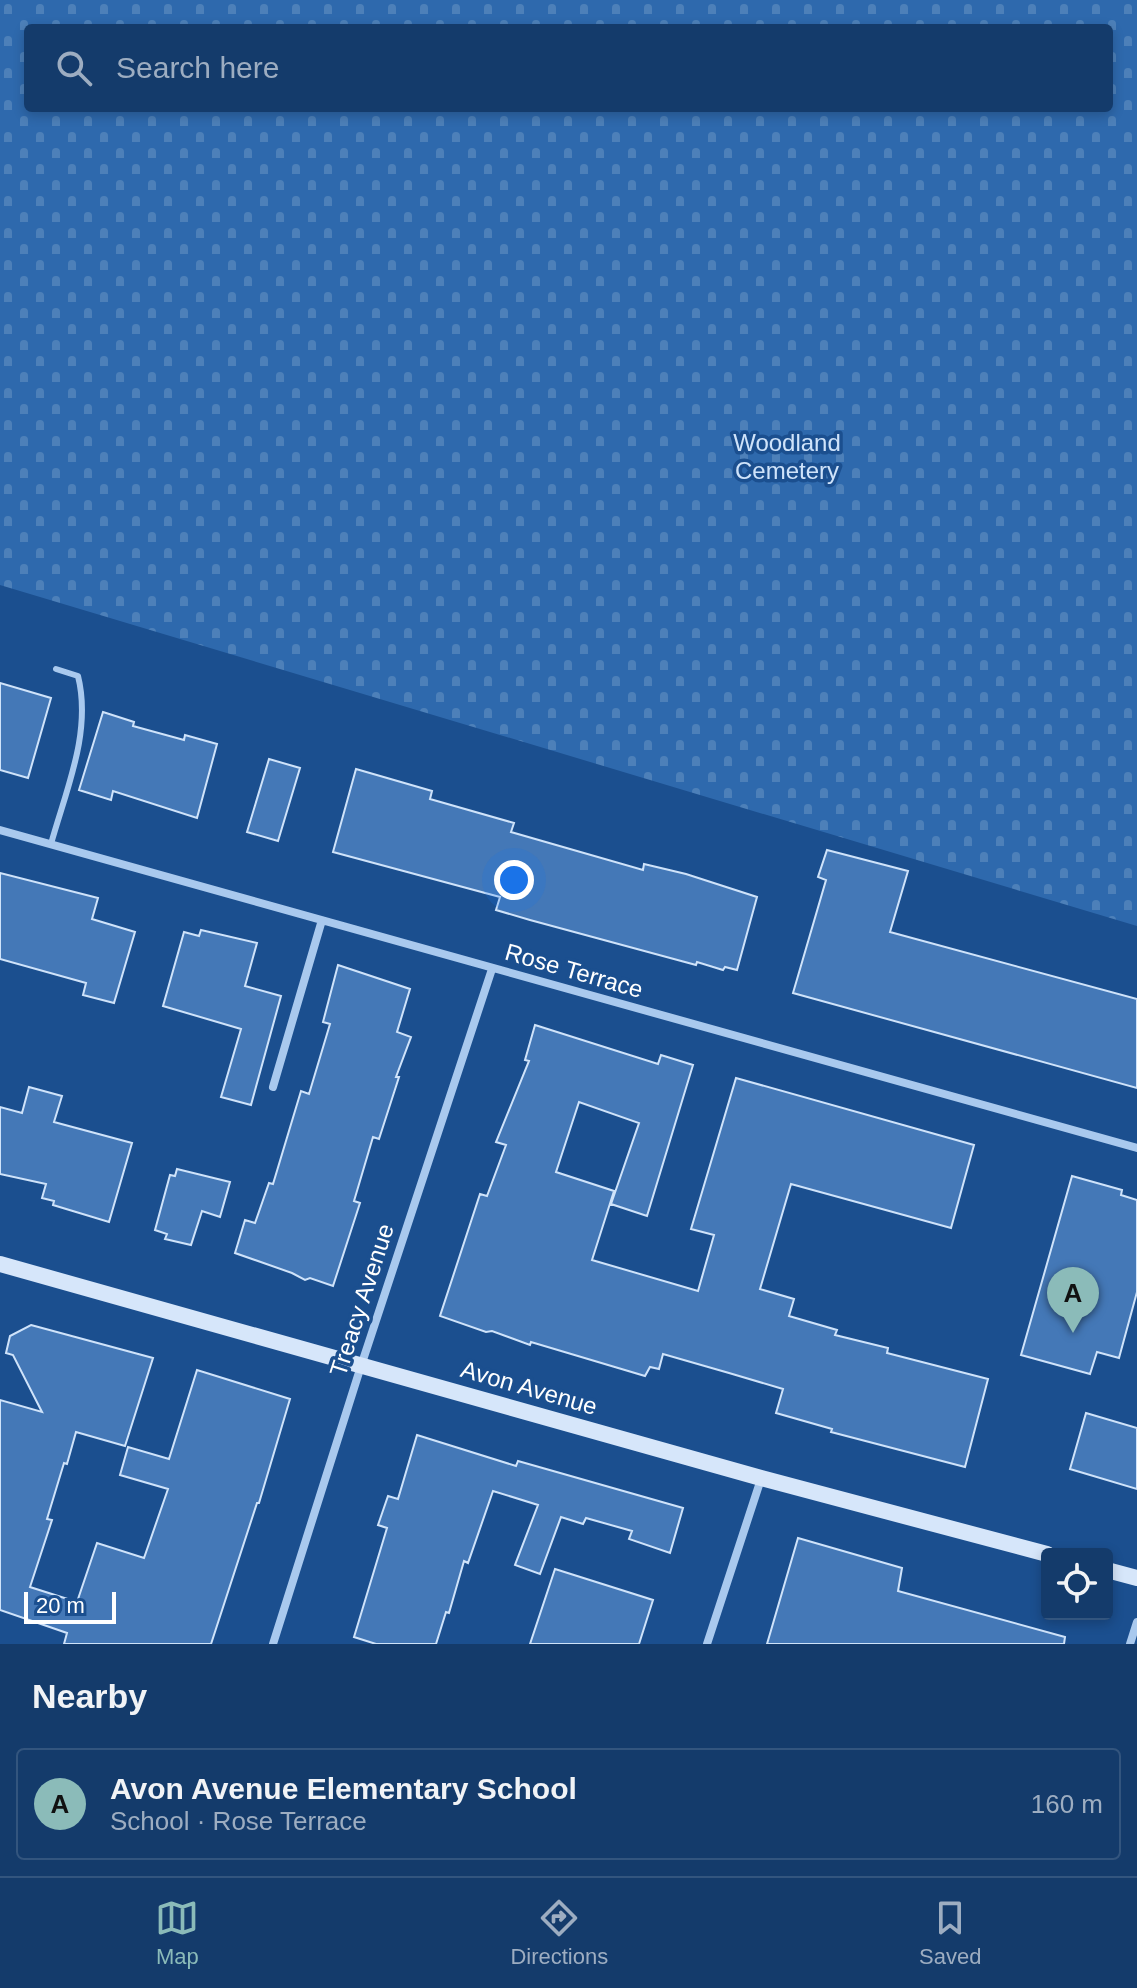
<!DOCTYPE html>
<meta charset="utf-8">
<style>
:root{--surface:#143b6b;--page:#214673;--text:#f1f3f6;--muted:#9dadc1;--line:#33557e;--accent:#8bbbb9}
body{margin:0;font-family:Arial,sans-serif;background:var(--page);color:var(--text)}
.controls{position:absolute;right:24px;bottom:24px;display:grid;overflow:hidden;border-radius:8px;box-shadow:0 4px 12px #0003}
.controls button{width:72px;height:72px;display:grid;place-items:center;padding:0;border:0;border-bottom:2px solid var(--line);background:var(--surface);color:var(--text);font:40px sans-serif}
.scale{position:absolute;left:24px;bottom:20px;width:92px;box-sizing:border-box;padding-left:8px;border:4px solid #fff;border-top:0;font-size:22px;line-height:28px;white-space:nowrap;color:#fff;-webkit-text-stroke:6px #1b4f8f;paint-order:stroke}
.you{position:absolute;left:514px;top:880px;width:28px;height:28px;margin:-20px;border:6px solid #fff;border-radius:50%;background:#1a73e8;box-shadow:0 0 0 12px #1a73e833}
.badge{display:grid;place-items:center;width:52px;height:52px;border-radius:50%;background:var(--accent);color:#111;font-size:26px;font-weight:700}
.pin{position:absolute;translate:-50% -66px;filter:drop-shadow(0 2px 4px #0008)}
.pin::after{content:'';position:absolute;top:42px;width:28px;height:24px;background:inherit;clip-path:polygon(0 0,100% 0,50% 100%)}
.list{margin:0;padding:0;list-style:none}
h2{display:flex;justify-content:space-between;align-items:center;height:104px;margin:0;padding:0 32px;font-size:34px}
h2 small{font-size:26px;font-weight:400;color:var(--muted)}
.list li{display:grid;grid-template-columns:52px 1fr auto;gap:24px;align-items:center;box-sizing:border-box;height:112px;margin:0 16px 16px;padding:0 16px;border:2px solid var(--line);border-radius:8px}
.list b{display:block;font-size:30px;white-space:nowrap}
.list p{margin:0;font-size:26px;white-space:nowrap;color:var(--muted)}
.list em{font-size:26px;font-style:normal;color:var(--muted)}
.icon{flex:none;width:44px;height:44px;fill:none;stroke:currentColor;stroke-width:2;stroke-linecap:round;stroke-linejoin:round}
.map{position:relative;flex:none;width:1137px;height:1644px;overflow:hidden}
.search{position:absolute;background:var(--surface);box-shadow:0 4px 12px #0003;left:24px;right:24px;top:24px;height:88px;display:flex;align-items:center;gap:20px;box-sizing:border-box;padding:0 28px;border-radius:8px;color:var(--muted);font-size:30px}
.sheet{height:232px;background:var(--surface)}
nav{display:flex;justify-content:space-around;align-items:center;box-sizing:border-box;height:112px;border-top:2px solid var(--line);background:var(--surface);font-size:22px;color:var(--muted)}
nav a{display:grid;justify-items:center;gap:4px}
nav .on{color:var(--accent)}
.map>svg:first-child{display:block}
</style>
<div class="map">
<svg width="1137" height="1644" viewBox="0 0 1137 1644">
<defs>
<pattern id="cemetery-stones" width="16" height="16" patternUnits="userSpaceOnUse" patternTransform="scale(2)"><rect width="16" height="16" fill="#2e69ad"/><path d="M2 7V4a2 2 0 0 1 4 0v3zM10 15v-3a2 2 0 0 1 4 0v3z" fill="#4d80b9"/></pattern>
</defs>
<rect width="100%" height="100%" fill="#1b4f8f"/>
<!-- cemetery -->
<path fill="url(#cemetery-stones)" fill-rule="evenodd" d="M0 0H1137V926L0 585ZM28 28H1109V108H28Z"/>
<!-- building -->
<path fill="#4478b7" stroke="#cfe3fa" stroke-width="2" d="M0 683 51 698 28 778 0 770Z
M103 712 134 722 133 726 184 740 185 735 217 744 197 818 113 791 111 800 79 790Z
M269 759 300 768 278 841 247 832Z
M356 769 432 791 430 799 514 823 511 832 643 870 644 864 686 874 757 897 737 970 725 967 723 970 697 962 696 965 530 920 496 910 500 897 333 852Z
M827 850 908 871 890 932 1137 999V1088L793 993 826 880 818 877Z
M0 873 98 898 92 919 135 932 114 1003 83 995 86 983 0 959Z
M201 930 257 943 245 986 281 996 251 1105 221 1097 241 1029 163 1006 184 932 199 936Z
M338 965 410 989 397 1032 411 1037 396 1077H399L379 1139 373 1137 354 1201 360 1203 333 1286 310 1278 305 1280 292 1273 235 1253 245 1220 255 1223 269 1183 273 1184 301 1091 309 1094 330 1024 323 1022Z
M535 1025 658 1064 661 1055 693 1065 647 1216 611 1204 639 1123 579 1102 556 1172 614 1191 592 1260 698 1291 714 1235 691 1229 736 1078 974 1145 951 1228 791 1184 760 1289 794 1299 789 1316 837 1330 835 1335 888 1348 887 1353 988 1379 965 1467 831 1432 832 1429 776 1413 783 1389 729 1373 663 1354 659 1369 650 1367 645 1376 531 1342 530 1345 492 1331 486 1332 440 1316 480 1194 487 1196 506 1145 496 1142 529 1061 525 1060Z
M29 1087 62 1096 54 1122 132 1143 109 1222 53 1205 54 1201 42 1198 46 1184 0 1174V1107L22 1113Z
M177 1169 230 1182 220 1217 202 1211 191 1245 165 1239 167 1234 155 1230 170 1175 175 1176Z
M1072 1176 1122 1190 1121 1195 1137 1200V1292L1119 1358 1097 1352 1090 1374 1021 1355Z
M31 1325 153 1358 125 1446 76 1432 67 1464 64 1463 47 1519 52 1520 30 1587 77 1602 97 1543 144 1558 168 1489 120 1475 128 1447 169 1459 197 1370 290 1399 259 1503H257L211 1644H64L67 1633 0 1610V1400L42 1412 13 1355 6 1353 10 1336Z
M1086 1413 1137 1428V1489L1070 1469Z
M417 1435 516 1466 518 1461 683 1508 670 1553 629 1539 632 1531 586 1518 583 1524 561 1517 540 1574 515 1565 538 1505 493 1491 468 1563 464 1561 449 1613 446 1612 436 1644H376L354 1637 387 1528 378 1525 388 1496 398 1499Z
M798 1538 902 1568 898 1591 1065 1637 1064 1644H767Z
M555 1569 653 1600 639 1644H530Z"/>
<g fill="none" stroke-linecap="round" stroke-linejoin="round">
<!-- lane -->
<path stroke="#a9c9ee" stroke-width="6" d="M51 844C66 790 92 732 78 676L56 669"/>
<!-- street -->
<path stroke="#a9c9ee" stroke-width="8" d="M0 830 1137 1148
M273 1087 322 920
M273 1644 361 1366 492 969
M707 1644 761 1479
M1130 1644 1137 1622"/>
<!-- secondary -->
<path stroke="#d6e6fa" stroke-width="16" d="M0 1264 761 1478 1047 1554
M1107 1570 1137 1578"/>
</g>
<g text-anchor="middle" stroke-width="7" stroke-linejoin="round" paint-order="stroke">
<!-- park labels -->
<g font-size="24" fill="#cfe3fa" stroke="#1b4f8f">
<text x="787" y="451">Woodland<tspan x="787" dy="28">Cemetery</tspan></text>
</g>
<!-- street labels -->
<g font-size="24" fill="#fff" stroke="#1b4f8f">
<text transform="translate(574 971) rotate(16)" y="8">Rose Terrace</text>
<text transform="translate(362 1300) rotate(-72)" y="8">Treacy Avenue</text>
<text transform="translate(529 1388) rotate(16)" y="8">Avon Avenue</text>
</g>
</g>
</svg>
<div class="controls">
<button><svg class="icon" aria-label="locate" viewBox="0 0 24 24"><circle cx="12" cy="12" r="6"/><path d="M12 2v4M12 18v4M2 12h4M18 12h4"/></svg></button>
</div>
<div class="scale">20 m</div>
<div class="you"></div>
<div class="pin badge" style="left:1073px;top:1333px">A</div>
<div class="search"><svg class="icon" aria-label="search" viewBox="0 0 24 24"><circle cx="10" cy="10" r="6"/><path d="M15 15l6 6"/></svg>Search here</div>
</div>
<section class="sheet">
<h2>Nearby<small></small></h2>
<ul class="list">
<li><span class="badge">A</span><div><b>Avon Avenue Elementary School</b><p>School · Rose Terrace</p></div><em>160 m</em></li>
</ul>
</section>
<nav>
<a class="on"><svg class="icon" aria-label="map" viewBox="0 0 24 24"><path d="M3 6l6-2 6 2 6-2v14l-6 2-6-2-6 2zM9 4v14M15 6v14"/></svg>Map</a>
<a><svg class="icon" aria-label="directions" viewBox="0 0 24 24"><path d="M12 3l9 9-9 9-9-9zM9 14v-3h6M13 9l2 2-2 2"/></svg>Directions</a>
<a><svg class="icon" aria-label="saved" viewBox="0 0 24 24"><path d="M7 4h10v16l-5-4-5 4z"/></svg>Saved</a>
</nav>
